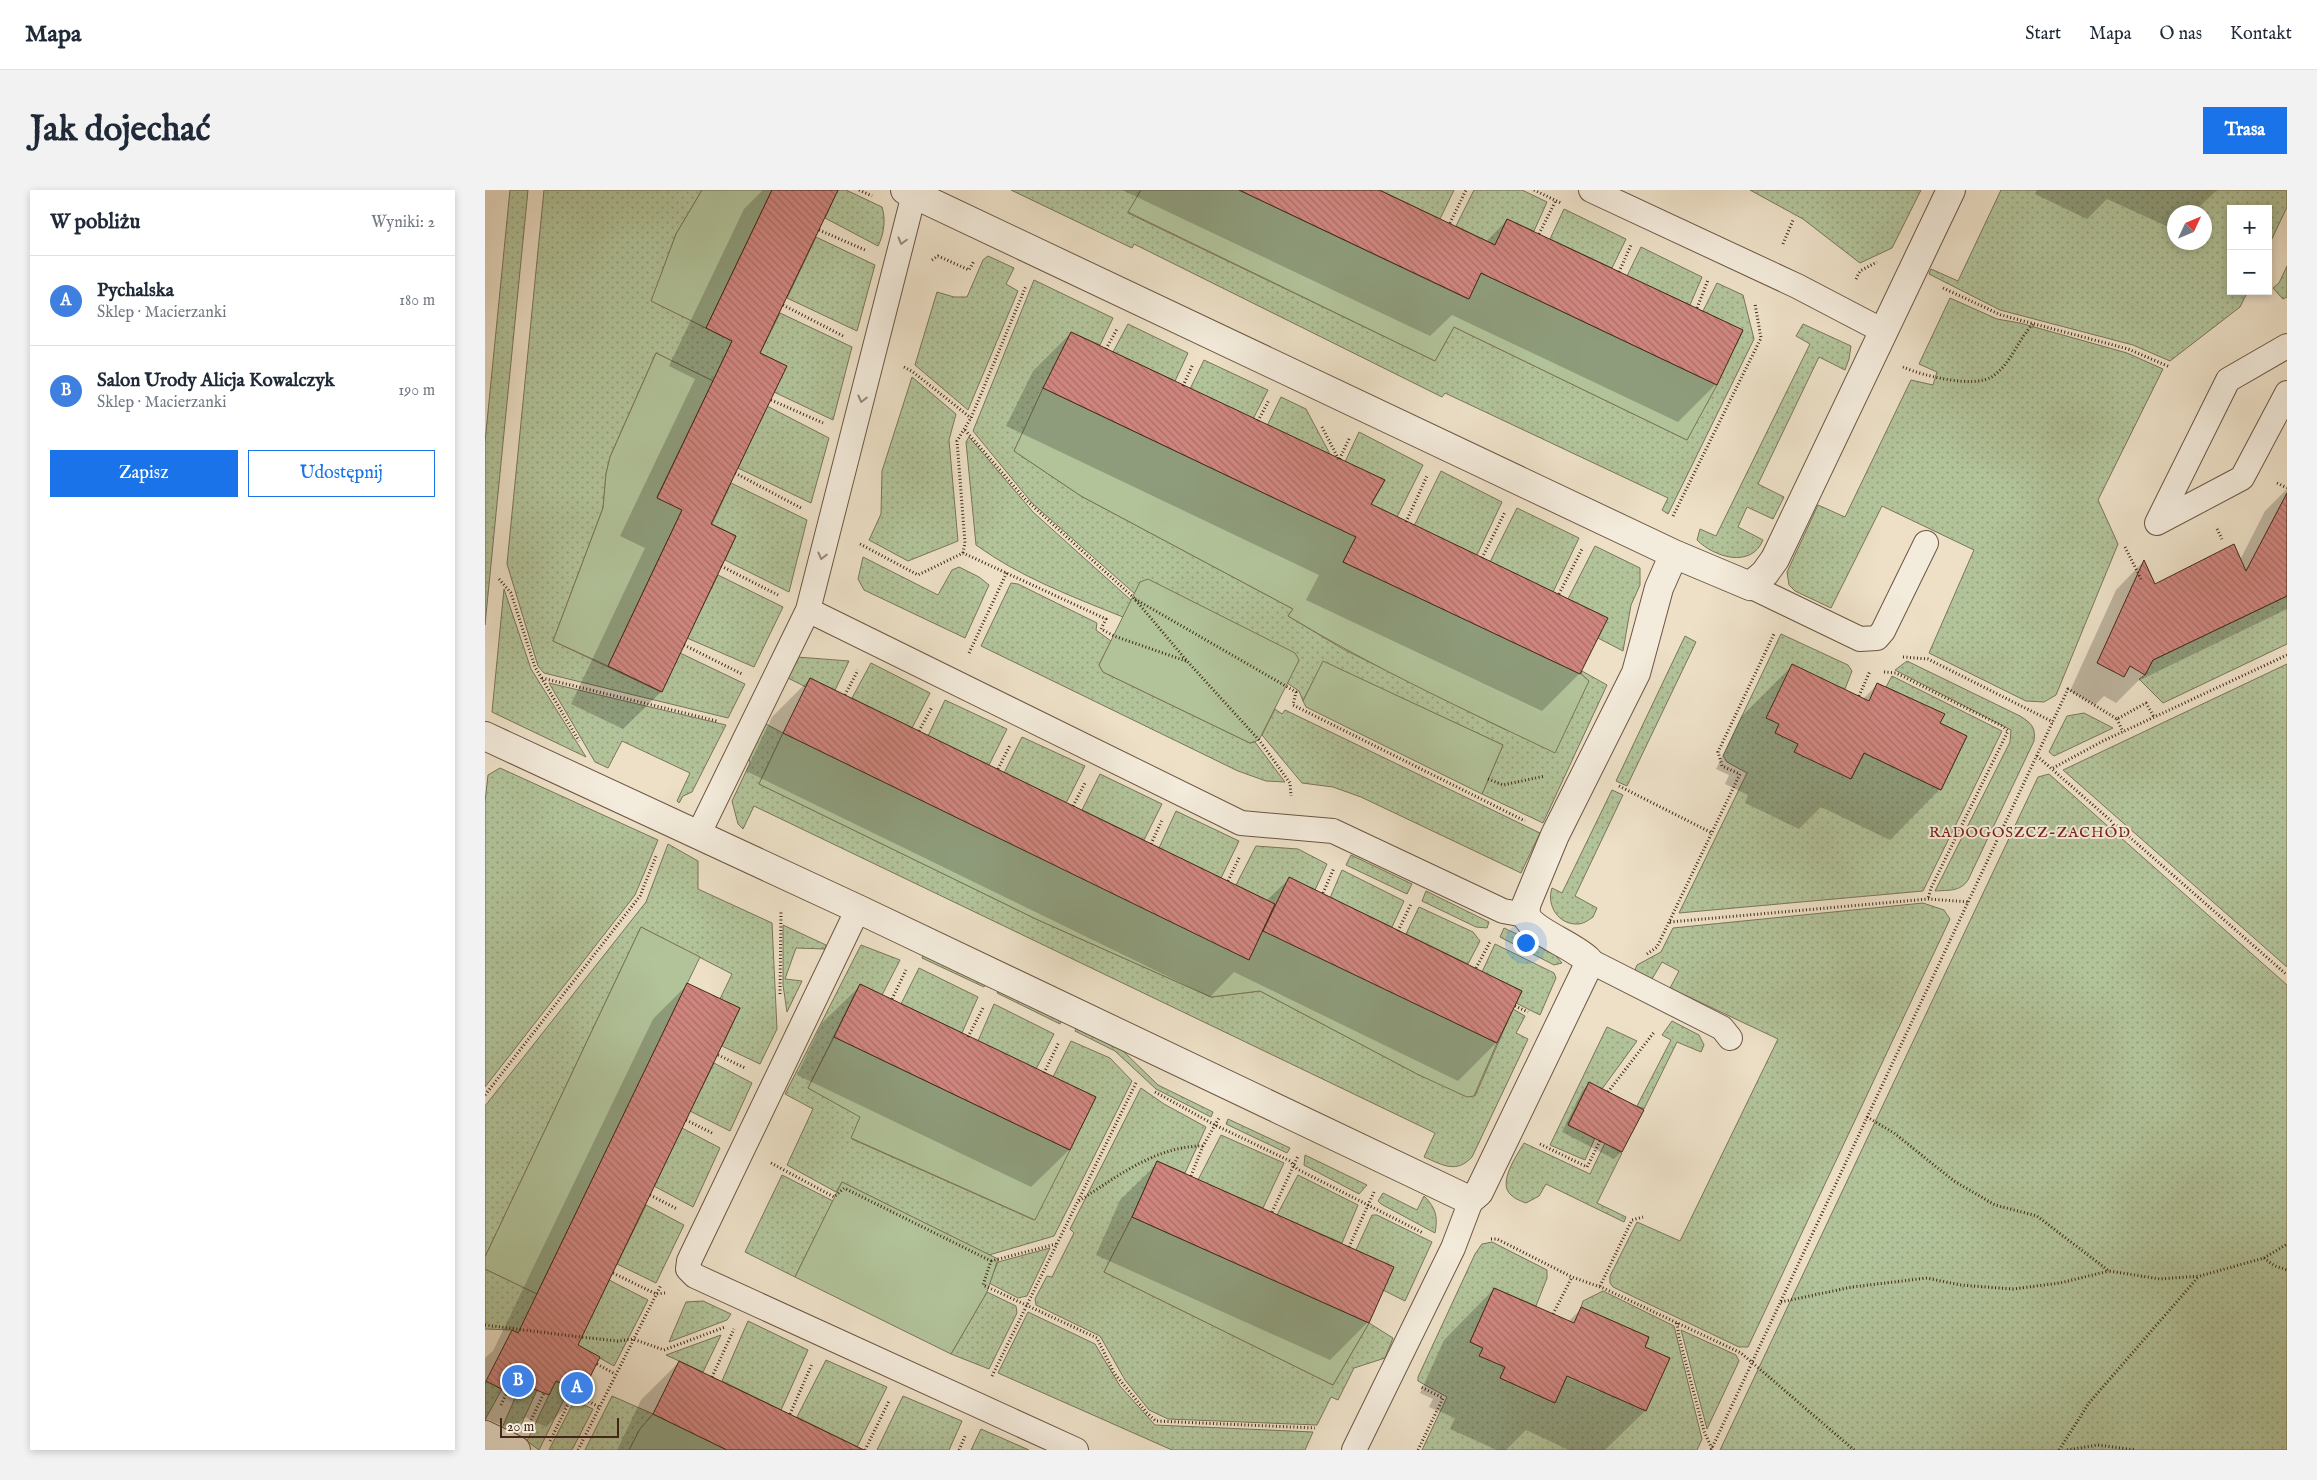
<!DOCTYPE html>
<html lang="pl">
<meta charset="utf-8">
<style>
:root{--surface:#fff;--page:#f2f2f3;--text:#1f2937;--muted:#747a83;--line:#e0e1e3;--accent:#1a73e8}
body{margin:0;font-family:"IM FELL English",serif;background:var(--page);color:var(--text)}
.controls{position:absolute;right:15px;top:15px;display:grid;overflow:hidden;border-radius:0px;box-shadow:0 2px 8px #0003}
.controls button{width:45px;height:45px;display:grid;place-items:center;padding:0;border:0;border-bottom:1px solid var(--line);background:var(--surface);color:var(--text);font:25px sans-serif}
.compass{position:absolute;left:1682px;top:15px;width:45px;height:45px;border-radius:50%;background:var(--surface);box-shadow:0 2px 8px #0003;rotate:46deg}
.scale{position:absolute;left:15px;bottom:12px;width:119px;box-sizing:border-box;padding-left:5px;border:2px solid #422718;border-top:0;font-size:14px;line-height:18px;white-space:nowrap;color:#422718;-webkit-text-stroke:4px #f3ebdb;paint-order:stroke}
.you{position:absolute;left:1040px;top:752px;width:18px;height:18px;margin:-12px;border:4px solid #fff;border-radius:50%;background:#1a73e8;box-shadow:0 0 0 8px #1a73e833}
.badge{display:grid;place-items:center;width:32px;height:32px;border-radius:50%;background:var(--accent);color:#fff;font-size:16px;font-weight:700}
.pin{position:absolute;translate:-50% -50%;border:2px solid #fff;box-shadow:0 1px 5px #0006}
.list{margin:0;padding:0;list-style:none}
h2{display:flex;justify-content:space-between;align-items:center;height:65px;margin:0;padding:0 20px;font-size:21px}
h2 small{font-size:16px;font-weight:400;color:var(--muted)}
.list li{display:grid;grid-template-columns:32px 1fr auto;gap:15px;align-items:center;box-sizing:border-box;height:90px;padding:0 20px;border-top:1px solid var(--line)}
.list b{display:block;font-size:19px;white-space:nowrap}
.list p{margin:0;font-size:16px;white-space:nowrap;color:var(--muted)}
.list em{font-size:16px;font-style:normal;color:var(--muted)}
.actions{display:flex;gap:10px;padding:15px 20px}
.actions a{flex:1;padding:11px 0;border:1px solid var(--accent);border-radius:0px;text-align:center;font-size:18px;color:var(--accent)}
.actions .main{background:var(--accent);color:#fff}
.map{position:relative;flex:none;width:1802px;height:1260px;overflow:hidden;border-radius:0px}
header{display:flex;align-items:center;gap:30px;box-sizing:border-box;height:70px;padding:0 25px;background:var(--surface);border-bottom:1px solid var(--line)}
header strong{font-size:24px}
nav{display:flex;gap:28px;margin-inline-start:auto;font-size:18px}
.intro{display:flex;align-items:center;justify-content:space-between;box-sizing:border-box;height:120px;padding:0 30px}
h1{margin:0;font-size:35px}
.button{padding:12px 22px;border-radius:0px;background:var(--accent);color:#fff;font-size:18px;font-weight:700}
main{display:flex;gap:30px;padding:0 30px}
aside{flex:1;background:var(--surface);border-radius:0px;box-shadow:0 2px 8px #0003}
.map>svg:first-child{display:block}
</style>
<header>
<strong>Mapa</strong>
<nav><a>Start</a><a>Mapa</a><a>O nas</a><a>Kontakt</a></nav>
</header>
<div class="intro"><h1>Jak dojechać</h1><a class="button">Trasa</a></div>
<main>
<aside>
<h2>W pobliżu<small>Wyniki: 2</small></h2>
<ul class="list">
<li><span class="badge" style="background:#3f7fe0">A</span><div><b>Pychalska</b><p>Sklep · Macierzanki</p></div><em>180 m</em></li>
<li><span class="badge" style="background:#3f7fe0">B</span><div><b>Salon Urody Alicja Kowalczyk</b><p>Sklep · Macierzanki</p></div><em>190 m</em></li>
</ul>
<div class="actions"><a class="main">Zapisz</a><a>Udostępnij</a></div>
</aside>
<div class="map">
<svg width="1802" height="1260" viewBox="0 0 1802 1260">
<defs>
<pattern id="grass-dots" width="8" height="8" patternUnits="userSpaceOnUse" patternTransform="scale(1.25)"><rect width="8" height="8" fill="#b2c39a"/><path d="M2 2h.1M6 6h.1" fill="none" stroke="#929e7d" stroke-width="1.8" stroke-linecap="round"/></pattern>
<pattern id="building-back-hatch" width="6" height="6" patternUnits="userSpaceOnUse" patternTransform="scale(1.25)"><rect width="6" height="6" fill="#d0867f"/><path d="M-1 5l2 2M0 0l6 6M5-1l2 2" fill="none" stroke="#aa6e67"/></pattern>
</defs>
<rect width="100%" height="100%" fill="#ede0c7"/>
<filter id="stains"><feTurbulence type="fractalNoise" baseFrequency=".004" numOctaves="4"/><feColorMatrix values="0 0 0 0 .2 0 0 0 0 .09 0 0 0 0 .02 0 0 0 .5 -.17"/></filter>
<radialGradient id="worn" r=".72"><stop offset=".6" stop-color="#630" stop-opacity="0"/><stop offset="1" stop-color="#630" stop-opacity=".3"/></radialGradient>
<!-- grass -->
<path fill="url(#grass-dots)" stroke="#7a7559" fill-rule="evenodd" d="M25 0H43L0 435V252Z
M59 0H217L191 44 167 111 247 151 228 191 171 163 125 267 121 284 118 318 68 451 176 502 195 463 260 494 243 528 59 483 53 476 22 374Z
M339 0H361L397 17C401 30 399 44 393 56L340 28 350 6Z
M526 0H656L643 23 950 171 969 137 1202 250 1258 141 1218 121 1232 93 1258 105 1269 149 1183 324 1177 320 1183 308 960 203 957 207 649 54 647 58Z
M895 0H969L955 29Z
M989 0H1037L1062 12 1049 41 1022 29 1010 55 971 36Z
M1265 0H1436L1407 58 1375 73 1318 29Z
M1516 0H1802V17L1783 57V19H1746V101H1763L1755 117 1685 171 1648 155 1515 120 1444 84 1446 79 1473 91ZM1690 22H1720V52H1690Z
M1079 19 1141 49 1127 78 1065 49Z
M331 47 390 75 372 141 302 108Z
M1156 57 1217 87 1205 115 1142 86Z
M503 66 529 78 521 94 533 101 483 220 430 175 452 102 469 107H482L498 70Z
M1802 76V107L1798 109 1788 98 1794 93Z
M549 90 628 128 615 155 586 142 529 261 596 306 808 419 803 426 858 459 1021 540 1104 491 1096 484 1097 481 1122 495 1058 633 997 604 1018 555 838 472 818 511 814 501 802 493 814 470 655 392 650 404 547 313 488 241Z
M1465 108 1512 129 1535 133 1642 163 1678 179 1613 310 1633 354 1571 505 1559 512 1541 511 1444 463 1489 360 1397 316 1346 418 1310 401 1304 395 1302 382 1333 315 1360 327 1426 190 1448 195 1452 182 1434 174Z
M295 123 367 157 348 230 289 202 301 176 275 163Z
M643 134 703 163 690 191 628 162Z
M1318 134 1366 156 1364 169 1360 180 1334 167 1273 294 1299 307 1288 329 1262 317 1253 337 1278 350C1266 379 1229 367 1212 350L1215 339 1231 346 1325 154 1311 146Z
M719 170 783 200 768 229 705 199Z
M427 187 471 224 464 250 473 351 423 371 384 350 396 324 397 281Z
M796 207 821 219 846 266 782 236Z
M282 216 344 248 326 313 253 278Z
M874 242 938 275 912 327 886 315 900 290 860 272Z
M484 247 548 322 647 411 638 427C588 407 535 387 491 355L481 252Z
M956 281 1017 312 992 365 929 336Z
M246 293 322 330 304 402 240 370 251 346 227 334Z
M1032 318 1094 348 1068 402 1005 372Z
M1110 356 1155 378V395L1146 415 1138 461 1113 448 1122 428 1083 409Z
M378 367 453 405 467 380 474 377 494 387 504 395 480 448 379 400 373 389Z
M233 385 298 417 269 477 202 448Z
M526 393 533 394 612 433 611 440 626 451 614 475 618 482 765 553 770 552 800 592 781 591 753 581 496 456Z
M19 399 46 479 101 567 7 522Z
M1802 406V454L1678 513 1654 489 1660 485 1668 470Z
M1296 444 1363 475 1367 481 1360 499 1294 534 1313 554 1366 589 1379 563 1456 600 1482 546 1455 533 1459 524 1401 497 1407 486 1517 541 1438 701 1194 723 1262 583 1242 572 1238 566Z
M1200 446 1211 452 1142 596 1131 591Z
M312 467 364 471 350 500 325 488 321 497 301 487Z
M1422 471 1535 526C1546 533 1551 537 1549 551L1483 690C1475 702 1463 700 1450 701L1525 552 1526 540 1410 480Z
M386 473 445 503 427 538 367 508Z
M1802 474V777L1578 580Z
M64 493 241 535 207 602 198 606 194 613 192 611 205 583 137 551 123 578 110 572Z
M460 510 522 539 504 575 443 546Z
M790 519 797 524 800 520 1055 643 1036 683 876 607 848 597 817 593 777 545Z
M1599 523 1628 538 1569 566 1564 562 1582 526Z
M279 533 298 543 274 594 551 729 726 807 775 801 934 885 990 906 1028 819 1040 826 1031 843 1043 849 987 967C971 984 958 975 939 967L950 943 269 616 258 639 253 634 247 611 265 573 263 563Z
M537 547 600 576 581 613 519 583Z
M15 578 173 650 150 705 0 897V612L3 585Z
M615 584 677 614 659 650 597 620Z
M1564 584 1802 795V1260H1235L1553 587Z
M1127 600 1138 605 1090 706 1112 718 1108 727C1104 730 1098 734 1093 734 1074 735 1061 716 1067 698L1077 703Z
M691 621 754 651 736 688 674 658Z
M183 654 213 671V699L287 733 292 839 275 874 237 856 255 818 235 809 247 784 156 737 0 1067V916L161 712Z
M771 656 813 659 842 674 830 700 804 688 791 715 751 695Z
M866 665 927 694 922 704 861 675Z
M857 680 919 711 907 737 845 708Z
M941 701 1004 732 1002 738 991 737 937 711Z
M1438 713 1459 720 1465 729 1263 1157H1254L1128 1097 1125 1093V1086L1152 1032 1195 1051 1293 849 1185 798 1194 781 1177 772 1167 789 1150 780 1152 775 1176 762 1188 738Z
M934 717 988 742 995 751 983 774 921 744Z
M298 735 341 755 340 759 311 758 300 789 317 791 302 822 298 795Z
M1019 738 1066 760 1077 773 1069 775 1015 747Z
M1010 754 1069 783 1071 788 1055 825 1031 813 1037 801 997 782Z
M376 755 415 770 397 805 375 794 323 898 376 927 367 949 549 1030 611 907 568 887 586 851 625 868 647 891 569 1046 504 1065 357 992 351 1002 302 975 328 919 300 904Z
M439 763 501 793 499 797 437 768Z
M434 778 493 807 477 843 416 814Z
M514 799 576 830 575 834 512 803Z
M509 814 569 844 551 879 493 851Z
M1187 831 1214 845 1219 855 1216 862 1192 852 1159 919 1152 916 1186 850 1177 845Z
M592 837 635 858 673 895 728 922 726 927 671 899 630 861 590 841Z
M1122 837 1152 851 1117 899 1104 892 1083 934 1110 948 1100 970 1065 955Z
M229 873 267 893 245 941 205 921Z
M656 898 679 914 721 937 700 983 672 971 647 1027 619 1082 848 1195 884 1133 908 1148 900 1168 869 1178 853 1210 846 1207 832 1235 683 1229 664 1220 640 1190 615 1146 551 1115 550 1109 562 1086 567 1087 589 1043 585 1039Z
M743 929 805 958 802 963 741 934Z
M197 938 235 958 208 1017 169 996Z
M736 945 799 973 778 1018 713 990Z
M1039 953 1105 984 1120 953 1137 963 1112 1013 1141 1027 1139 1032 1061 994 1054 1006 1041 1013C1036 1011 1030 1009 1026 1005 1012 993 1032 965 1039 953Z
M820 965 882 995 874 1004 819 975Z
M297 985 348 1011 310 1087 260 1062Z
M813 985 873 1015 857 1053 792 1025Z
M898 1003 932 1020 939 1006C951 1018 953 1027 950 1043L896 1014 893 1011Z
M161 1015 199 1035 171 1093 132 1074Z
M887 1025H892L947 1052 920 1111 898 1100 908 1077 871 1060Z
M1007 1052 1062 1080V1088L1051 1116 1009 1098 985 1152 998 1158 995 1166 1020 1177 1015 1188 1070 1213 1082 1186 1161 1221 1184 1168 1160 1157 1164 1147 1096 1117 1098 1111 1118 1101 1189 1136 1217 1249 1212 1260H937L962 1207 933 1191V1187L990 1064 997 1054Z
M565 1058 542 1106 533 1108 504 1093 513 1072Z
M0 1079 105 1129 124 1090 163 1110 129 1176 88 1153 81 1167 27 1140 0 1139Z
M502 1102 531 1116 532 1123 504 1179 466 1164Z
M218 1111 246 1124 242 1130 184 1152 201 1112Z
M543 1122 610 1154 635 1196 670 1235 828 1242 820 1260H687L513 1183Z
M263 1131 323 1160 296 1220 237 1191Z
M1196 1140 1251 1165 1254 1171 1222 1239Z
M236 1145 218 1182 181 1165Z
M341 1170 402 1197 372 1257 312 1227Z
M71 1190 85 1197 54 1260 42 1251Z
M1 1191 17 1199 0 1230V1194Z
M37 1192 52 1200 31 1246 17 1238Z
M127 1206 168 1224 155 1239 144 1260H100Z
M418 1206 477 1231 464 1260H392Z
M89 1211 108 1219 87 1260H64Z
M496 1239 544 1260H486Z"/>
<!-- green -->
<path fill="#b2c39a" stroke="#7a7559" d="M217 0H287L221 138 166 111 191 44Z
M656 0H754L983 109 996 83 1232 195 1202 250 969 137 950 171 643 22Z
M171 163 228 191 172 307 197 320 123 476 68 451 118 318 121 284 125 267Z
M558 198 869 346 871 347 858 372 1096 484 1104 491 1070 563C980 520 889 478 803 426L808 419 596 306 529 261Z
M663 389 810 463 814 470 774 550 765 553 618 482 614 475 655 392Z
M838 471 1018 555 997 604 821 517 818 511Z
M298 543 764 769 778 740 1012 853 989 906 982 907 934 885 775 801 726 807 551 729 274 594Z
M156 737 215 767 52 1104 0 1079V1067Z
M349 847 585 960 550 1030 366 948 375 927 323 898Z
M357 992 513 1069 502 1102 466 1164 310 1087Z
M647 1027 884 1133 848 1195 619 1082Z
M168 1224 242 1260H144L155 1239Z"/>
<!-- shadow -->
<path fill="#0003" fill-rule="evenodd" d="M278 0H336L274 164 225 334 249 346 176 502 138 539 86 514 160 358 135 346 210 189 184 176 259 19Z
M637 0H891L1001 52 1022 30 1256 141 1231 194 1193 232 967 125 945 146Z
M1552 0H1732L1709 22H1690V40L1622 9 1602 29 1550 4Z
M586 143 884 315 1094 484 1057 521 821 410 834 385 521 236 548 181Z
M1802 299V419L1653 491 1631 513 1619 506 1610 515 1585 501 1631 400 1658 372 1670 396 1755 370 1780 321Z
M1307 476 1378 509 1393 494 1455 599 1405 650 1336 617 1314 639 1260 613 1263 605 1240 594 1244 585 1231 579 1256 527Z
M325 489 781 711 804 689 1036 801 1011 853 973 891 749 782 725 807 261 581 287 527Z
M203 794 91 1156 96 1202 61 1237 40 1227 28 1239 4 1230 0 1234V1168L8 1161 168 829Z
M375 796 609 908 584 960 546 997 312 885 337 833Z
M1104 894 1157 920 1136 962 1129 969 1077 942 1097 901Z
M673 973 883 1132 845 1170 611 1065 635 1010Z
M1009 1099 1083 1132 1097 1118 1158 1157 1183 1169 1160 1221 1120 1260H1084L1041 1240 1021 1260H1012L965 1239 970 1228 944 1217 948 1209 935 1203 959 1150ZM1077 1182 1113 1198V1201L1076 1184Z
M194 1172 376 1260H132L156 1210Z"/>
<!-- building -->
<path fill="url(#building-back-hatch)" stroke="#422718" d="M287 0H353L275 163 302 176 226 334 251 346 177 502 123 476 197 320 172 308 247 151 221 138Z
M754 0H894L1010 55 1022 29 1258 140 1232 195 996 83 984 109Z
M586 142 900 290 886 314 1123 428 1095 484 858 372 871 347 558 198Z
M1802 303V406L1668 470 1660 485 1645 476 1639 487 1612 473 1659 370 1670 394 1749 354 1761 381Z
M1307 474 1384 511 1392 493 1460 524 1455 533 1482 546 1456 600 1379 563 1366 589 1309 562 1313 554 1290 543 1294 534 1281 528Z
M325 488 790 714 764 770 298 543Z
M804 687 1037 801 1012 853 778 741Z
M202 793 255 818 93 1155 115 1167 97 1203 71 1191 64 1205 36 1194 30 1206 1 1191 27 1140 33 1143Z
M375 794 611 907 585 960 349 847Z
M1104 892 1159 920 1137 962 1083 935Z
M672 971 909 1077 884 1133 647 1027Z
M1009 1098 1089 1133 1096 1117 1164 1147 1160 1157 1185 1168 1161 1221 1082 1186 1070 1213 1015 1188 1020 1177 994 1166 998 1158 985 1152Z
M194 1171 296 1220 379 1260H242L168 1224Z"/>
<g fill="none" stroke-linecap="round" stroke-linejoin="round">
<defs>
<path id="lane" d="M1106 0 1312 96 1398 141
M1802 156 1743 190 1672 333 1757 288 1802 203
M1265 396 1375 449 1392 448 1398 441 1441 353
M323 420 756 633 848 641 1018 721 1040 725
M213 645 323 420 429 4
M373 719 204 1071 203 1079 210 1086 591 1260
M1103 770 1237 838 1245 848
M869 1260 968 1058 987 1008"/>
<path id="street" d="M420 0 1189 364 1265 396 1280 383 1290 369 1466 0
M0 546 373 719 980 1008H987L994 1002 1102 778 1103 770C1088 755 1049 742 1042 727 1040 724 1041 719 1041 715L1070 645 1151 483 1174 398 1189 364
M0 1245 31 1260"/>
</defs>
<!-- lane casing -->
<use href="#lane" stroke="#6d5544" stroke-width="26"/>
<!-- street casing -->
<use href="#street" stroke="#6d5544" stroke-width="30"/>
<!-- path -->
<path stroke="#422718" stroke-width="3" stroke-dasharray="1 2.5" stroke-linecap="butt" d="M374 0 387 6
M1049 0 1076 13
M965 33 981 0
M334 40 380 60
M1054 44 1071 10
M1298 54 1308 30
M447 70 453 66 484 80 489 71
M1134 82 1146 55
M1371 89 1375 81 1392 72
M1458 98 1516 125 1643 159 1685 177
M298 115 360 147
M1212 118 1223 90
M621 159 632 139
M419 177 428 182 486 228
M1418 177C1438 186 1490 199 1508 186 1526 174 1533 149 1548 134
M698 196 708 174
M286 210 338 233
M773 231 784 210
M837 237 854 270 865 247
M480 240 541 310 648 407 702 471 774 550 805 593 806 606
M250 283 316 318
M1792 293 1802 298
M1188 326 1276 148 1270 114
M921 332 942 286
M1732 339 1737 349
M375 354 433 385 478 363 621 429 616 439 629 446 701 471
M1640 357 1656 389
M478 363 480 353 472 251 486 228 541 96
M997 368 1020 322
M236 376 293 405
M14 389 26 403 50 477 94 551
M1074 404 1097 359
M650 409 811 502 808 515 1040 631
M199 455 257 484
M484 463 522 382
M1418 467 1443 469 1568 532
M1399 482 1411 483 1517 536 1523 541 1446 698 1443 709
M57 488 232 531
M360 505 373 480
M1374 506 1385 481
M1632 529 1638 542
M434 541 447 517
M1552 566 1802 785
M1568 578 1618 551 1802 465
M513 579 525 555
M1003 589 1018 595 1060 586
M1134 596 1227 643
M588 616 600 593
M666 654 677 630
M743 691 755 666
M838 703 849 678
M1185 732 1443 709 1484 712
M913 741 926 714
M1162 764 1172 757 1255 584 1237 576 1233 562 1289 444
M991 778 1005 752
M295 804 296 720
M407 809 421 780
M1030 816 1043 822
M483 847 499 816
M233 865 260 878
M559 883 574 852
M670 902 730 935 805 971 812 979 938 1043
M1123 902 1170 841
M0 905 155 706 172 664
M1382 927 1409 943 1469 991 1510 1015 1552 1026 1624 1081 1675 1089 1715 1086 1779 1068 1802 1054
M201 930 229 944
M1055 954 1102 977 1115 951
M286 973 349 1007 359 998 506 1071 498 1095 612 1148 629 1183 662 1223 671 1231 830 1238
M706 986 718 956 734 928
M165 1005 192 1019
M594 1011C633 986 671 956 718 956
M787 1022 813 966
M1006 1049H1012L1087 1087 1118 1098 1256 1163 1369 1260
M864 1057 889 1002
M1779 1068 1790 1076 1802 1080
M506 1071 571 1054
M128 1083 171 1104 180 1103
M1115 1096 1147 1030 1158 1027
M1296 1112 1367 1097 1442 1088 1475 1095 1528 1099 1575 1093 1624 1081
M1068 1124 1087 1087
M1192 1133 1194 1147 1219 1241 1227 1259
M0 1135 95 1147 133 1151 148 1149 179 1160 240 1137
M112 1174 130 1184
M507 1186 652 891
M227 1187 249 1139
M88 1203 114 1217
M16 1215 22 1202
M305 1224 327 1174
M46 1230 59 1203
M65 1251 90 1200
M93 1260 176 1095
M380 1260 404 1211
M474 1260 481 1244
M933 1260 958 1208 936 1197
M1226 1260 1583 499 1632 529 1661 513 1669 527
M1574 1260 1604 1213 1714 1086
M1582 1260 1613 1255 1650 1260"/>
<!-- lane -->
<use href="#lane" stroke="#f3ebdb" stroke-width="24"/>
<!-- street -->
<use href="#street" stroke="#f3ebdb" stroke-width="28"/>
</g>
<!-- one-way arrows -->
<defs><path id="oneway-chevron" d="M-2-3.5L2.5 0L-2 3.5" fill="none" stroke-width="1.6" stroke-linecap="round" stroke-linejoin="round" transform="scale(1.25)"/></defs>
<g stroke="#9a897a">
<use href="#oneway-chevron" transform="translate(417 51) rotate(105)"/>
<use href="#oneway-chevron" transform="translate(377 209) rotate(104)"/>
<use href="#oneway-chevron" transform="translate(337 366) rotate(104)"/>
</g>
<g text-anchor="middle" stroke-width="4" stroke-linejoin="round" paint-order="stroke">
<!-- neighbourhood labels -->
<g font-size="15" letter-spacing="1" fill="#7a1f14" stroke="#f3ebdb">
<text x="1545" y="647">RADOGOSZCZ-ZACHÓD</text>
</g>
</g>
<rect width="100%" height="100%" filter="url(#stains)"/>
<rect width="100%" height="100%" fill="url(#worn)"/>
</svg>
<div class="controls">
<button>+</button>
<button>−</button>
</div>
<svg class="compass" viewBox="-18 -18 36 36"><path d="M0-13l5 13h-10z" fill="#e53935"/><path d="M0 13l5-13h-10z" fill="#747a83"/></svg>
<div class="scale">20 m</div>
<div class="you"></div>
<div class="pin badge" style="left:92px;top:1198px;background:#3f7fe0">A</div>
<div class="pin badge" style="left:33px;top:1191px;background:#3f7fe0">B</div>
</div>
</main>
